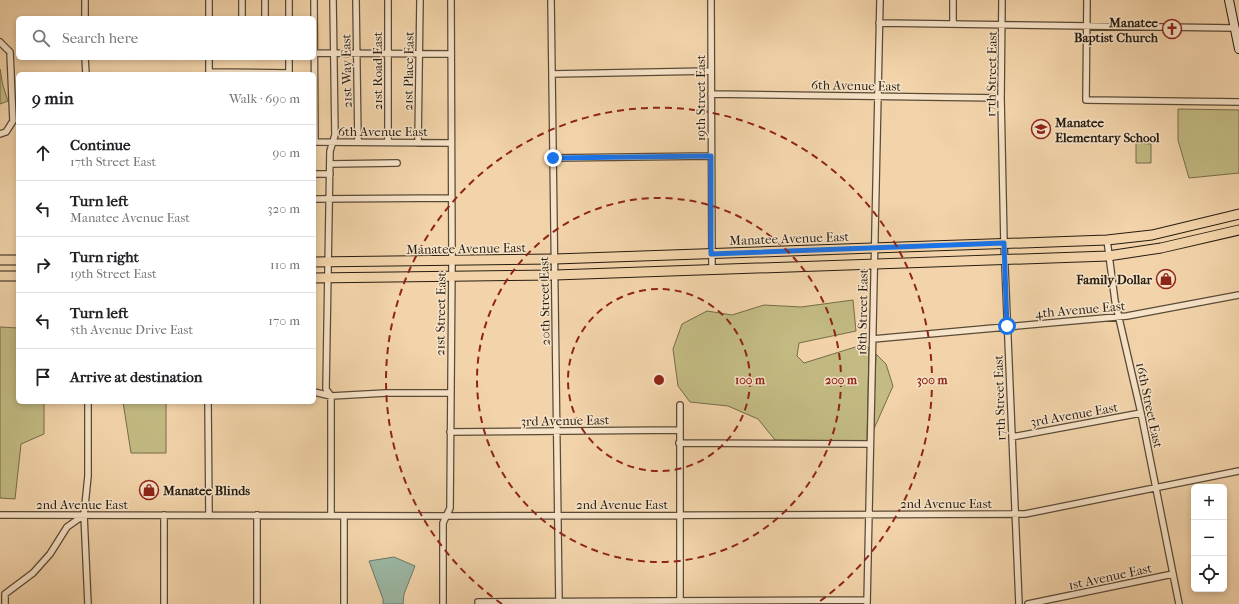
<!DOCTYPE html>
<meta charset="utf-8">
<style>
:root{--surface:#fff;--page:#f6f6f6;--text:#202124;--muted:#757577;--line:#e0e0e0}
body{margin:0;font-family:"IM FELL French Canon",serif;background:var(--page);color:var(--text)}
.controls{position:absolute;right:12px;bottom:12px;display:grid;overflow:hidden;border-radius:6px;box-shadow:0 2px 6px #0003}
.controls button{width:36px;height:36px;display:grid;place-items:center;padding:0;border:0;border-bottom:1px solid var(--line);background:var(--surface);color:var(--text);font:20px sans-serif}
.stop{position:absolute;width:12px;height:12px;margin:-9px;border:3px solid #1a73e8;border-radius:50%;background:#fff}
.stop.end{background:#1a73e8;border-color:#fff;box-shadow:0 1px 4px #0008}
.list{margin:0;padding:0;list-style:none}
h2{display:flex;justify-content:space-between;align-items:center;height:52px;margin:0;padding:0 16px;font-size:17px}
h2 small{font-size:13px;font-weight:400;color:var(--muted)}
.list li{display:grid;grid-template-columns:26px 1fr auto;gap:12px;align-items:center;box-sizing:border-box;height:56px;padding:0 16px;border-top:1px solid var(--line)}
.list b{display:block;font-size:15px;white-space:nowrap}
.list p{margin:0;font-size:13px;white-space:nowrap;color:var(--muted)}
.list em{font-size:13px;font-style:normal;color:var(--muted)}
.icon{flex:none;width:22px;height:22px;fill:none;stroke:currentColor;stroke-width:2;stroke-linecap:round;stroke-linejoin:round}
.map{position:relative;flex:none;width:1239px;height:604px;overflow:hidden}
.search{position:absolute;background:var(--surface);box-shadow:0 2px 6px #0003;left:16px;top:16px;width:300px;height:44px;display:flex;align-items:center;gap:10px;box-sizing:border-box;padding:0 14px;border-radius:6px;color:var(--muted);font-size:15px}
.panel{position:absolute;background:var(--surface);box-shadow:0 2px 6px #0003;left:16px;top:72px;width:300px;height:332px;border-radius:6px}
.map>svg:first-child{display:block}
</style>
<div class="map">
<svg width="1239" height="604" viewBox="0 0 1239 604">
<rect width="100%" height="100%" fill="#f3d4aa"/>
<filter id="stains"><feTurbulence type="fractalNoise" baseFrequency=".005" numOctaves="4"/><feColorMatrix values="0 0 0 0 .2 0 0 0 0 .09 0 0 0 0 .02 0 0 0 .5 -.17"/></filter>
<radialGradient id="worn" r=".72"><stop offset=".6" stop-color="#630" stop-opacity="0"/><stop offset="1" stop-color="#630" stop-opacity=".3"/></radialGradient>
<!-- green -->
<path fill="#c3bb83" stroke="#746c4a" d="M0 69 3 86 8 101 0 104Z
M1178 109 1239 110V173L1189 178 1178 140Z
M1136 143 1151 144V163H1136Z
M853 300 856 331 799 343 797 356 804 363 865 344 869 348 867 441 775 440 758 419 728 406 690 402 678 386 673 349 682 324 707 311 732 315 764 305 801 307Z
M0 327 18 328V402H44V434L21 444 15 499 0 498Z
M876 354 886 364 893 386 873 431Z
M123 402H166V453H131Z"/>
<!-- water -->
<path fill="#9cb8a5" stroke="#6d7a69" d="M394 557 415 566 404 594 403 604H383V599L369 561Z"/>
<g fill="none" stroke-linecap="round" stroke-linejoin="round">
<defs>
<path id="minor" d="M85 0V18
M209 0V18
M242 0V18
M265 0V18
M314 0 315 142
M356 0 358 142
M551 0 559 604
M711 0 712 269
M1002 0 1001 98 1004 243 1019 604
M1087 0 1086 100 1239 102
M289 18V0
M879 23 1235 28
M953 24V0
M0 42 10 52 13 121 6 132 0 134
M314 53 451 54
M85 58 86 74
M209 72 289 73
M209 74V58
M289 74V58
M552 74 711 71
M711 94 1001 98
M314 142 451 143
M388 142V0
M418 143 420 0
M553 158 711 156
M330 164 397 163
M314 174H330
M314 199 452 198
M1107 240 1115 301 1141 413 1179 604
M873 339 1127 316 1239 295
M314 392 331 396 386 393H450
M88 402V476L84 515 88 604
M208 402 209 515
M450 432 680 430
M1012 437 1141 413
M679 443 870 444
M0 515 446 516 1025 514 1239 471
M331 515V396L326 389 330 151 335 135 333 0
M478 602 867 600
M5 604V594L33 573 50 554 67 527 84 515
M164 604V515
M257 604V515
M344 604V516
M443 604V523L450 508 452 262 451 0
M680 604V405
M867 604 880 0
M1028 604 1173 574"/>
<path id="secondary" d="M1229 0 1239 49"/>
<path id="primary" d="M0 260H18
M314 262 555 259 1107 240 1152 235 1239 214
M0 276H18
M314 278 555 275 1108 256 1161 248 1239 230"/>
</defs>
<!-- minor casing -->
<use href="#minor" stroke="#594a36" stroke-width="8"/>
<!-- secondary casing -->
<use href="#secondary" stroke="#261c10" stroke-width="10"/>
<!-- primary casing -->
<use href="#primary" stroke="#261c10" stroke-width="11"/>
<!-- minor -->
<use href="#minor" stroke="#f7e3c8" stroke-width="5.5"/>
<!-- secondary -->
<use href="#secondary" stroke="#f7e3c8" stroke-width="8"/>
<!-- primary -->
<use href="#primary" stroke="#f3d4aa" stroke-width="9"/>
</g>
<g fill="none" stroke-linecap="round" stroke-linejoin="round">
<!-- route -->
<path stroke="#1a73e8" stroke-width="5" d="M553 158 711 156V254L1004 243 1007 326"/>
</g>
<!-- distance rings -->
<g fill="none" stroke="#8f2418" stroke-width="2" stroke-dasharray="7 5">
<circle cx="659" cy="380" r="91"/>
<circle cx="659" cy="380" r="182"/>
<path d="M502 604A273 273 0 1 1 816 604"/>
</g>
<!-- icons -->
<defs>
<symbol id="church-ring" viewBox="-11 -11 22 22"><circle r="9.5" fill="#f7e3c8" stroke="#8f2418" stroke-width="1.5"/><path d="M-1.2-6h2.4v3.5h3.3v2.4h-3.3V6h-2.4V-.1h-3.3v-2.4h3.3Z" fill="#8f2418"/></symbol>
<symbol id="school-ring" viewBox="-11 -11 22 22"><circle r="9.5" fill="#f7e3c8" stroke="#8f2418" stroke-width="1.5"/><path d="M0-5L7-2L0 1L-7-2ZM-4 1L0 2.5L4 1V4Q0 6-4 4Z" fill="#8f2418"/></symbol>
<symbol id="shop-ring" viewBox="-11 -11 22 22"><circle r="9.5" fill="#f7e3c8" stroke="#8f2418" stroke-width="1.5"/><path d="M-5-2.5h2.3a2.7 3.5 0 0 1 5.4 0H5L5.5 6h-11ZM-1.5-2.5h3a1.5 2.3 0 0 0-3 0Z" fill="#8f2418"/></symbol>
</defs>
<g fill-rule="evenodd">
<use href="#church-ring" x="1161" y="18" width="22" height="22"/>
<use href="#school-ring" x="1030" y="118" width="22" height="22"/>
<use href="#shop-ring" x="1155" y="268" width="22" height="22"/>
<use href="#shop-ring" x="138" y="479" width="22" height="22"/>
</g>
<g text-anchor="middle" stroke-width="3" stroke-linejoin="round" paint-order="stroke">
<!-- poi labels -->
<g font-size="13" font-weight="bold" fill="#261c10" stroke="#f7e3c8" text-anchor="end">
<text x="1158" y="27">Manatee<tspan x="1158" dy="15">Baptist Church</tspan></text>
<text x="1055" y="127" text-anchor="start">Manatee<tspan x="1055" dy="15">Elementary School</tspan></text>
<text x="1152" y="284">Family Dollar</text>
<text x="163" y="495" text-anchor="start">Manatee Blinds</text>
</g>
<!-- street labels -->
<g font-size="13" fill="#261c10" stroke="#f7e3c8">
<text transform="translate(346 71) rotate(-91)" y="5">21st Way East</text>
<text transform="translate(377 71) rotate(-90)" y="5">21st Road East</text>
<text transform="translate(408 71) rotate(-89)" y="5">21st Place East</text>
<text transform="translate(991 74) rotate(-89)" y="5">17th Street East</text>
<text transform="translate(856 85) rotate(1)" y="5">6th Avenue East</text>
<text transform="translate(700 98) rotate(-90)" y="5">19th Street East</text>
<text x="383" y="136">6th Avenue East</text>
<text transform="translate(789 238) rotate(-2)" y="5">Manatee Avenue East</text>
<text transform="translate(466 248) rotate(-1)" y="5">Manatee Avenue East</text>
<text transform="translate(544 301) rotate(-91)" y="5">20th Street East</text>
<text transform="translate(1080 309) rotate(-5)" y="5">4th Avenue East</text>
<text transform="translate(862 312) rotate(-89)" y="5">18th Street East</text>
<text transform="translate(440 314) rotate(-89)" y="5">21st Street East</text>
<text transform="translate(999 398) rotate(-92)" y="5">17th Street East</text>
<text transform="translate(1150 405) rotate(78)" y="5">16th Street East</text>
<text transform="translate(1074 414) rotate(-10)" y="5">3rd Avenue East</text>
<text transform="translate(565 420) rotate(-1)" y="5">3rd Avenue East</text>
<text x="946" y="508">2nd Avenue East</text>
<text x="82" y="509">2nd Avenue East</text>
<text x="622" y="509">2nd Avenue East</text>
<text transform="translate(1110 576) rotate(-12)" y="5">1st Avenue East</text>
</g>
</g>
<circle cx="659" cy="380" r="6" fill="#8f2418" stroke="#f7e3c8" stroke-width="2"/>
<g font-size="12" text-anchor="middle" font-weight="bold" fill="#8f2418" stroke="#f7e3c8" stroke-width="3" stroke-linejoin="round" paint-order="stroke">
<text x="750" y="384">100 m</text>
<text x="841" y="384">200 m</text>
<text x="932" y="384">300 m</text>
</g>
<rect width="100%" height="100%" filter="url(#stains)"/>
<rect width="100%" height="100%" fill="url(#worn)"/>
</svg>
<div class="controls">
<button>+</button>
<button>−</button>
<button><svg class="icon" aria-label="locate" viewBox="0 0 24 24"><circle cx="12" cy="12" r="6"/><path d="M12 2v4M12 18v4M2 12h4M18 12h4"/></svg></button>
</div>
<div class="stop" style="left:1007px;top:326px"></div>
<div class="stop end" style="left:553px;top:158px"></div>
<div class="search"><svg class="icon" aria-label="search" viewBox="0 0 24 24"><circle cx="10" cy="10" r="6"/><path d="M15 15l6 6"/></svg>Search here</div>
<section class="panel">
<h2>9 min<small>Walk · 690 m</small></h2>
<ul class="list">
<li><svg class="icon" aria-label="ahead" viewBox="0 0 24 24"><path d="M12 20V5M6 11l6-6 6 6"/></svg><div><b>Continue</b><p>17th Street East</p></div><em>90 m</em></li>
<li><svg class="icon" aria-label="left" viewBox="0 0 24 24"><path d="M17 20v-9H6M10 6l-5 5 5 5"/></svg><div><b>Turn left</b><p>Manatee Avenue East</p></div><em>320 m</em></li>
<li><svg class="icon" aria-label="right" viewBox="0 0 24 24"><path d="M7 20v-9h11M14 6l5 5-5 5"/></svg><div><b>Turn right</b><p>19th Street East</p></div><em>110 m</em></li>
<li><svg class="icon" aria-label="left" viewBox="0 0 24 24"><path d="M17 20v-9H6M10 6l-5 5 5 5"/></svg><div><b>Turn left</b><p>5th Avenue Drive East</p></div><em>170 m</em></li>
<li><svg class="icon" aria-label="arrive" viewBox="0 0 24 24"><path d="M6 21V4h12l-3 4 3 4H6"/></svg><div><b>Arrive at destination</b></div></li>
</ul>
</section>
</div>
